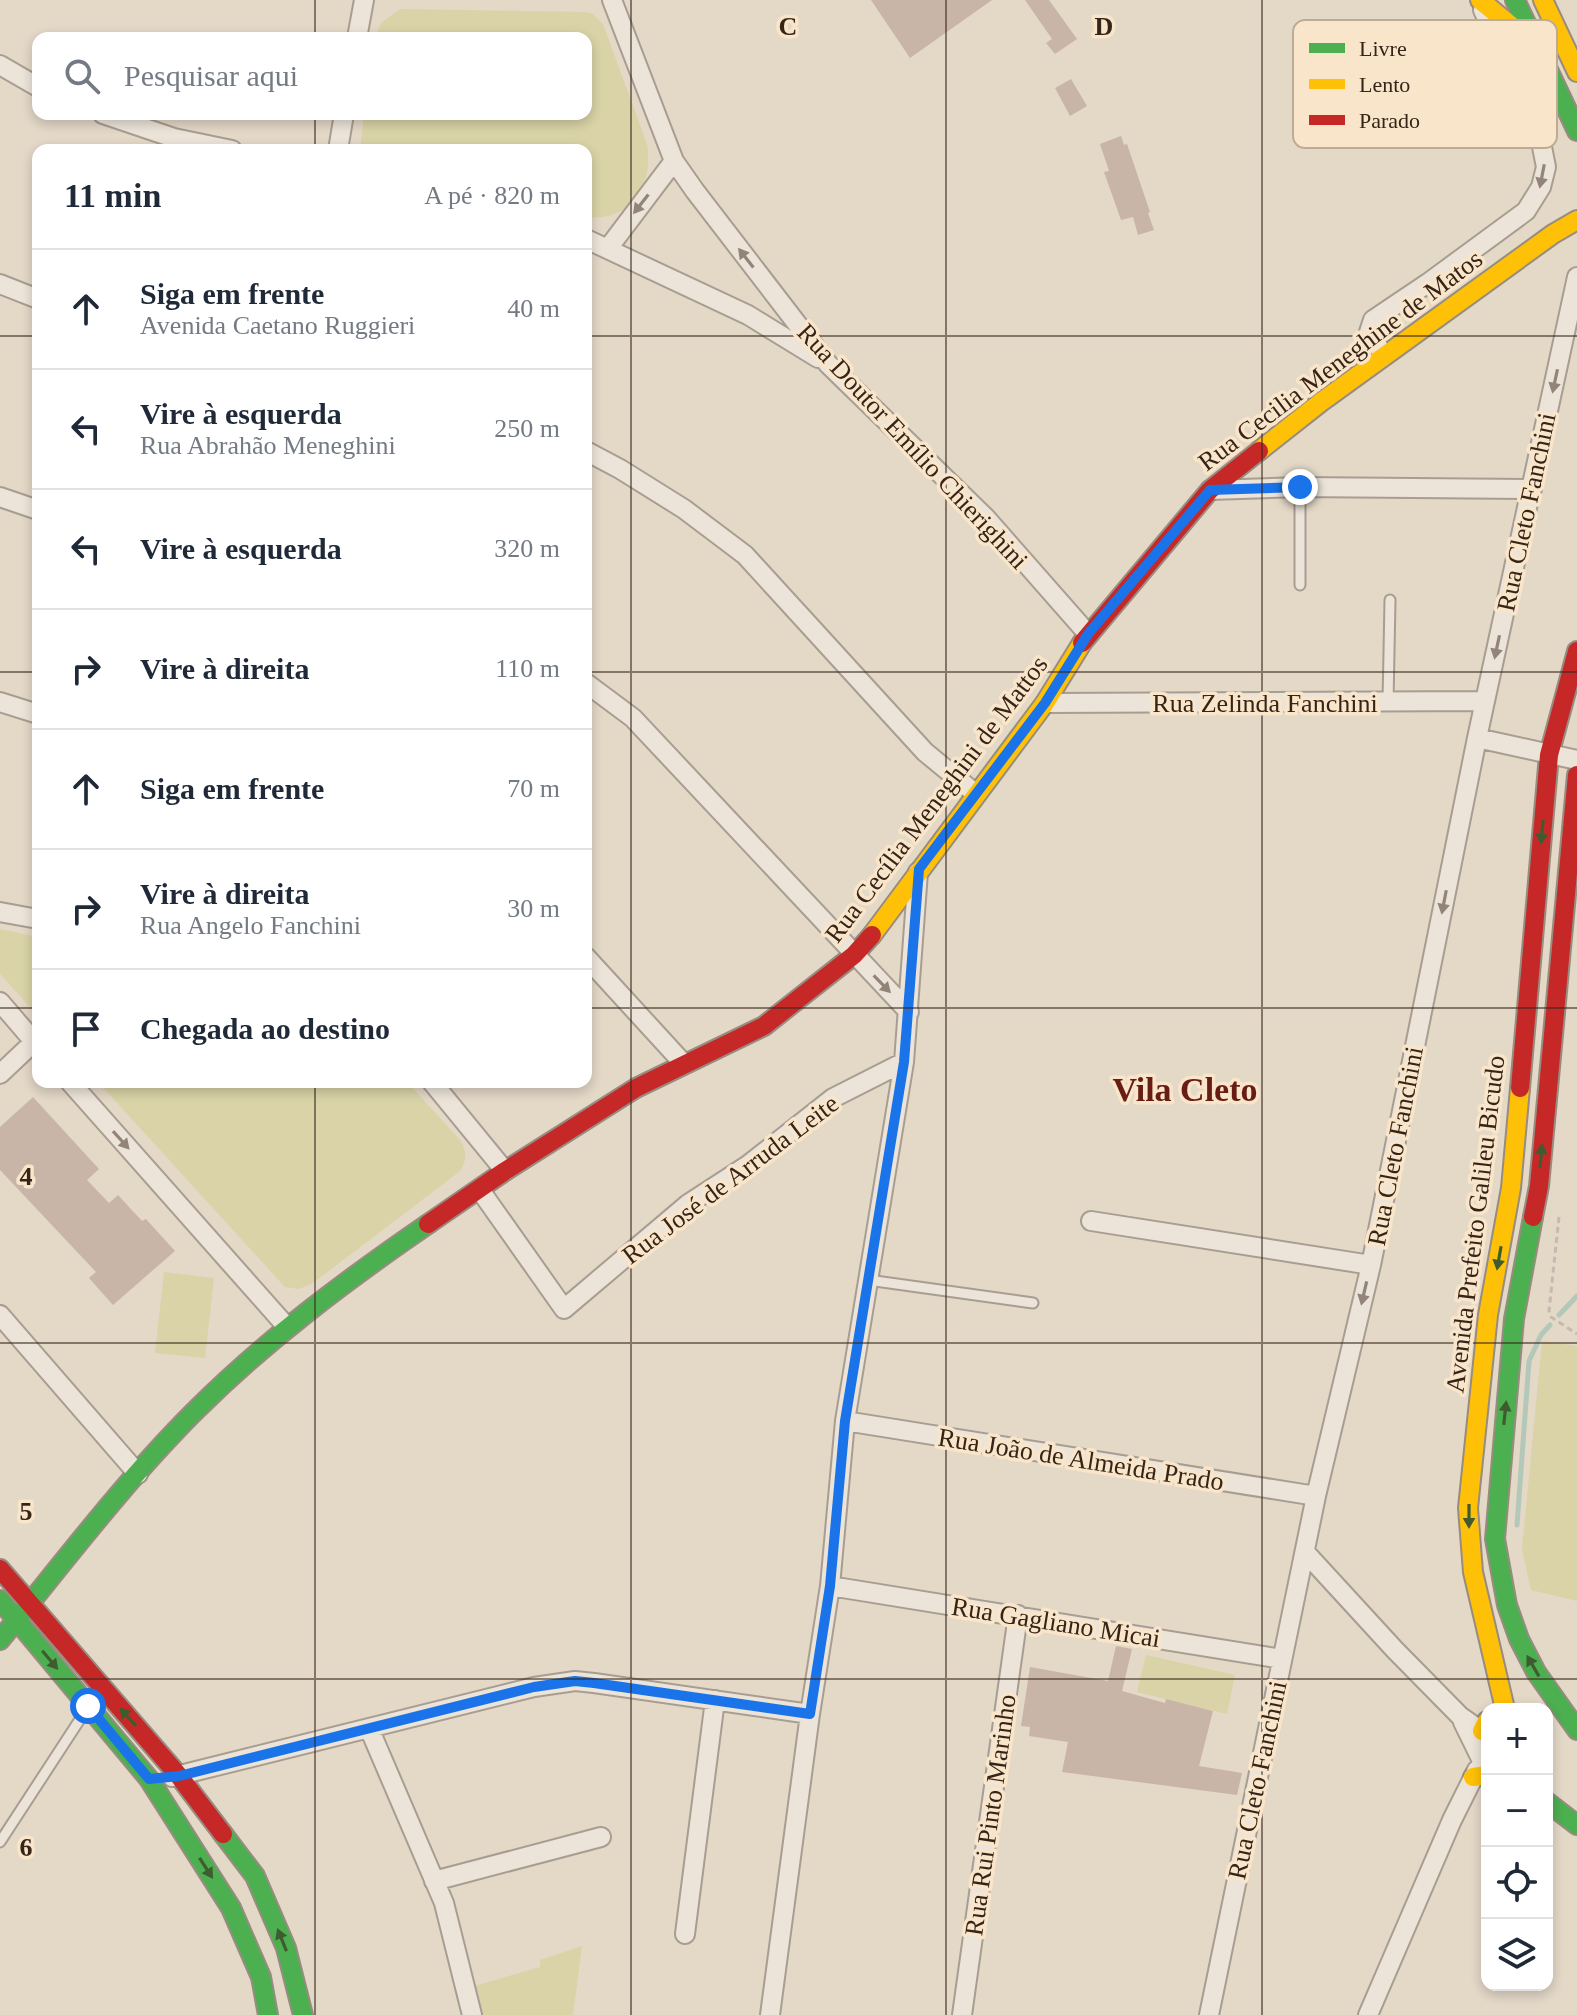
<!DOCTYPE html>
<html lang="pt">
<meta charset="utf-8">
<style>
:root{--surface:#fff;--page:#f6f6f7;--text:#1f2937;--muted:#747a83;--line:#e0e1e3}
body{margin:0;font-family:Georgia,serif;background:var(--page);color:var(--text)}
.controls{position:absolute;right:24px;bottom:24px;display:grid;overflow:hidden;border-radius:16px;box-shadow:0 4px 12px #0003}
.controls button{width:72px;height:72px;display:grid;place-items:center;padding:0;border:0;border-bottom:2px solid var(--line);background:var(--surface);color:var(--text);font:40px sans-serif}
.stop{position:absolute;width:24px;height:24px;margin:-18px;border:6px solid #1a73e8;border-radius:50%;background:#fff}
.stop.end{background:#1a73e8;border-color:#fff;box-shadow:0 2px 8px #0008}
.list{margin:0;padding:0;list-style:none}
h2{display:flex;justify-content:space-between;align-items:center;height:104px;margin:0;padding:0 32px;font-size:34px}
h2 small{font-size:26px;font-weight:400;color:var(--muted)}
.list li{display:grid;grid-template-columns:52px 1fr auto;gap:24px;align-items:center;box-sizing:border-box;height:120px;padding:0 32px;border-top:2px solid var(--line)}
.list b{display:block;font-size:30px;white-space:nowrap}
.list p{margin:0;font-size:26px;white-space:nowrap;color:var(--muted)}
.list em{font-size:26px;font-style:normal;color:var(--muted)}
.icon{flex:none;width:44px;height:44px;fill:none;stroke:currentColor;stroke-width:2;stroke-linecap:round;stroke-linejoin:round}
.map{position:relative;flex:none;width:1577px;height:2015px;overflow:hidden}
.search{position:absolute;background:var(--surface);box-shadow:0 4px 12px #0003;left:32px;top:32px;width:560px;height:88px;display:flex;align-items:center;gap:20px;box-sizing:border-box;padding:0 28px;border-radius:16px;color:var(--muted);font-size:30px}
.panel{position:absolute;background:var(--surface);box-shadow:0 4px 12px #0003;left:32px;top:144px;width:560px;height:944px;border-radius:16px}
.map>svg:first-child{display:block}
</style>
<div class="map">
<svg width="1577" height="2015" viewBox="0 0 1577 2015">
<rect width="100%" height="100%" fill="#e4d8c7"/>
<!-- green -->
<path fill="#d9d3a7" d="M400 9 586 12 593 14 603 24 647 144C654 183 631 223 586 217V150H360L364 114H586V38H375L381 23Z
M0 929 38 937V1016L0 974Z
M98 1082H407L461 1141C467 1152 467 1162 459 1172L313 1283 299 1289 285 1287Z
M164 1272 214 1278 205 1358 155 1353Z
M1542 1341 1577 1346V1601L1531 1590 1522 1549Z
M1146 1655 1235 1675 1227 1714 1137 1692Z
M582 1946 573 2015H480L474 1986 540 1967V1960Z"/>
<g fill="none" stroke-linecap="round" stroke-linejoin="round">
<!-- stream -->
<path stroke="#b4c8b9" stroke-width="5" d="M1559 1315 1577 1296
M1517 1525 1529 1361 1541 1335 1550 1325"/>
</g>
<!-- building -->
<path fill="#c8b5a7" d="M871 0H992L910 58Z
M1025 0H1049L1077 39 1055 54 1046 43 1052 39Z
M1071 79 1087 106 1070 116 1055 88Z
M1121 136 1124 145 1127 144 1150 212 1148 213 1154 230 1138 235 1133 217 1121 220 1104 172 1109 171 1100 144Z
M33 1097 99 1169 87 1180 109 1203 118 1195 142 1221 146 1219 175 1251 113 1305 89 1278 96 1272 0 1170V1127Z
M1116 1646 1132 1649 1122 1691 1165 1703 1166 1699 1213 1711 1199 1766 1242 1773 1237 1795 1062 1772 1068 1742 1029 1736 1030 1727 1021 1726 1030 1667 1108 1681Z"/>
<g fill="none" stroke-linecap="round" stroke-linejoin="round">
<defs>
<path id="lane" d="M1300 487V585
M1388 703 1390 600
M868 1280 1033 1303
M0 1842 88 1707"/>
<path id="street" d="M612 0 674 161 695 191 828 364 986 518 1088 634
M357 38 364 0
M0 65 38 87
M103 114 174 138 232 150
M338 150 344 114
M586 239 748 315 818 358
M609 247 674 161
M0 284 38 299
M1384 356 1369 332 1373 320 1428 283 1526 211 1541 187 1546 167 1540 137 1520 87 1483 10
M586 451 620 469 684 509 745 555 925 752 976 794
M1210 490 1300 487 1532 489
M0 497 38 510
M586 683 633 718 909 1012
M0 702 38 714
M1045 703 1485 701
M1477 738 1577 760
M0 912 38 919
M586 957 684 1064
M0 1002 38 1046
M0 1074 34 1042
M70 1082 287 1327
M432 1082 505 1171
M480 1190 564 1309 688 1204 748 1165 833 1098 904 1062
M1091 1221 1371 1265
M0 1315 138 1474
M845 1421 1316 1496
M1305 1552 1395 1650 1460 1716 1487 1735
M830 1586 1282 1659
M1463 1722 1487 1771
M369 1728 444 1903 472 2015
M172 1777 534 1687 575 1681 594 1683 810 1714
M434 1881 601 1837
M685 1934 715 1700
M770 2015 810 1714 830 1586 845 1421 904 1062 918 872
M962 2015 1018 1615
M1209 2015 1316 1496 1371 1265 1477 738 1577 277
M1368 2015 1452 1820 1477 1770 1487 1760"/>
<path id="fast" d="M1515 0 1577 131
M1533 1217 1514 1319 1495 1539 1507 1605 1519 1639 1536 1672 1577 1730
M0 1600 149 1779 231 1908 261 1977 268 2015
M0 1640C63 1563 124 1482 194 1412 265 1341 345 1281 428 1224
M1547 1802 1577 1825
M223 1834 255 1876 286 1948 303 2015"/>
<path id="slow" d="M1480 0 1531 42
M1543 0 1577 72
M1259 451 1321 402 1553 234 1577 220
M872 935 1045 703 1082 643
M1505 1709 1473 1572 1468 1508 1488 1315 1511 1188 1520 1088
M1482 1731 1487 1721
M1473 1777 1487 1775"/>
<path id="jam" d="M1082 643 1210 490 1259 451
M1520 1088 1549 755 1577 651
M1533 1217 1539 1186 1577 775
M428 1224 505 1171 636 1088 764 1026 854 955 872 935
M0 1569 179 1776 223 1834"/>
</defs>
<!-- lane casing -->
<use href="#lane" stroke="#a89d91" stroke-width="13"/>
<!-- street casing -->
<use href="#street" stroke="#a89d91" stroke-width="22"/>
<!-- fast casing -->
<use href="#fast" stroke="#988c81" stroke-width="22"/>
<!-- slow casing -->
<use href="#slow" stroke="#988c81" stroke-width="22"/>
<!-- jam casing -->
<use href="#jam" stroke="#988c81" stroke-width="22"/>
<!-- path -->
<path stroke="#c4bab0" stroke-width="3" stroke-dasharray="6 4" stroke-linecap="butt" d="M1559 1217 1549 1311 1551 1317 1577 1334"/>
<!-- lane -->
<use href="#lane" stroke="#ece4d9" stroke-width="9"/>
<!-- street -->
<use href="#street" stroke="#ece4d9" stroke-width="18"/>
<!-- fast -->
<use href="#fast" stroke="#4caf50" stroke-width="18"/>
<!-- slow -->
<use href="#slow" stroke="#ffc107" stroke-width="18"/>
<!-- jam -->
<use href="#jam" stroke="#c62828" stroke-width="18"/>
</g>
<!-- one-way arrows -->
<defs><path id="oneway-solid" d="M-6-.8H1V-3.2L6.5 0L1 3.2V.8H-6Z" transform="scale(2)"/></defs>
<g fill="#928479">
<use href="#oneway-solid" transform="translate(1542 176) rotate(101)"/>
<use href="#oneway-solid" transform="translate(641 204) rotate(128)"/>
<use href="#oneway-solid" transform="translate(746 258) rotate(-128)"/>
<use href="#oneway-solid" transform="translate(1555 381) rotate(102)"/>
<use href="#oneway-solid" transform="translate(1497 647) rotate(102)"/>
<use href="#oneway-solid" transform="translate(1444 902) rotate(101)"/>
<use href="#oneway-solid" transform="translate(882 984) rotate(46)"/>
<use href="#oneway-solid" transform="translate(121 1140) rotate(48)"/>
<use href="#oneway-solid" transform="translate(1364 1293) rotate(103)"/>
</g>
<g fill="#3f5c2f">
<use href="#oneway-solid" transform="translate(1542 832) rotate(95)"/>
<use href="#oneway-solid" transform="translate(1541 1156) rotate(-85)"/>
<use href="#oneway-solid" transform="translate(1499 1258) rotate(100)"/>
<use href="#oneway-solid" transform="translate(1505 1413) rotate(-84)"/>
<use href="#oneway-solid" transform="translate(1469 1516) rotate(90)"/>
<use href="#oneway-solid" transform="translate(50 1660) rotate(50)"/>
<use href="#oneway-solid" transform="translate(1533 1666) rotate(-120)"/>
<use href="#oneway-solid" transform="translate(128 1717) rotate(-131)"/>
<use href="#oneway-solid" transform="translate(206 1868) rotate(57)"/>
<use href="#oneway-solid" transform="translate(282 1940) rotate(-112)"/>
</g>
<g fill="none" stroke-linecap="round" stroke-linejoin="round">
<!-- route -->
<path stroke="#1a73e8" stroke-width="10" d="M88 1706 149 1779 179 1776 534 1687 575 1681 594 1683 810 1714 830 1586 845 1421 904 1062 919 869 1045 703 1088 634 1210 490 1300 487"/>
</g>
<!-- grid -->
<path fill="none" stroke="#372419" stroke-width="2" stroke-opacity="0.55" d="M315 0V38M631 0V2015M946 0V2015M1262 0V2015M315 114V150M0 336H38M586 336H1577M0 672H38M586 672H1577M0 1008H38M586 1008H1577M315 1082V2015M0 1343H1577M0 1679H1577"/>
<g text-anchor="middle" stroke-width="7" stroke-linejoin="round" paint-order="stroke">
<!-- street labels -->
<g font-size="26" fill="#372419" stroke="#f8e5ca">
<text transform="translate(1340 360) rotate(-37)" y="9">Rua Cecilia Meneghine de Matos</text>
<text transform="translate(913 446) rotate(47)" y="9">Rua Doutor Emílio Chierighini</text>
<text transform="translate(1526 512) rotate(-78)" y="9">Rua Cleto Fanchini</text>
<text x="1265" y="712">Rua Zelinda Fanchini</text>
<text transform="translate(936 799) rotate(-53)" y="9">Rua Cecília Meneghini de Mattos</text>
<text transform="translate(1395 1146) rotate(-79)" y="9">Rua Cleto Fanchini</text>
<text transform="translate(730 1179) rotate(-37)" y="9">Rua José de Arruda Leite</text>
<text transform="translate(1475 1224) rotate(-83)" y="9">Avenida Prefeito Galileu Bicudo</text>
<text transform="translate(1081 1459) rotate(9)" y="9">Rua João de Almeida Prado</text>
<text transform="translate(1056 1622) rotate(9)" y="9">Rua Gagliano Micai</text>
<text transform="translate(1257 1780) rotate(-78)" y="9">Rua Cleto Fanchini</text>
<text transform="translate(990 1815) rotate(-82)" y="9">Rua Rui Pinto Marinho</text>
</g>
<!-- district labels -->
<g font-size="34" font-weight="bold" fill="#671c15" stroke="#f8e5ca">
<text x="1185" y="1101">Vila Cleto</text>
</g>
</g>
<!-- legend -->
<rect x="1293" y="20" width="264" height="128" rx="12" fill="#f8e5ca" stroke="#beab95" stroke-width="2"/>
<rect x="1309" y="43" width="36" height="10" fill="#4caf50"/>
<rect x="1309" y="79" width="36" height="10" fill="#ffc107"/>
<rect x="1309" y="115" width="36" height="10" fill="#c62828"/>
<g font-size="22" fill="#372419">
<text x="1359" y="56">Livre</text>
<text x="1359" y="92">Lento</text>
<text x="1359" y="128">Parado</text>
</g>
<g font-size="26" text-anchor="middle" font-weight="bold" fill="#372419" stroke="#f8e5ca" stroke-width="7" stroke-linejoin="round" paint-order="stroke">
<text x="788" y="35">C</text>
<text x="1104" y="35">D</text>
<text x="26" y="1185">4</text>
<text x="26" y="1520">5</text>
<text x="26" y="1856">6</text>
</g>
</svg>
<div class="controls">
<button>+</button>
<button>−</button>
<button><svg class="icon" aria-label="locate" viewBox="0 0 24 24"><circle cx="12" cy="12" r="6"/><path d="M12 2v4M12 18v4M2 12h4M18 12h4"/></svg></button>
<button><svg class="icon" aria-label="layers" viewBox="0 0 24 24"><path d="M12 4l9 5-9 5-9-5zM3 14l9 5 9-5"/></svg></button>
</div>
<div class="stop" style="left:88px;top:1706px"></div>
<div class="stop end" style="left:1300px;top:487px"></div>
<div class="search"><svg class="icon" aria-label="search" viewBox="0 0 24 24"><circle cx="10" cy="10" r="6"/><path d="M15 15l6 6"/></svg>Pesquisar aqui</div>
<section class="panel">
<h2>11 min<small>A pé · 820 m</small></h2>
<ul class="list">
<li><svg class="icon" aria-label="ahead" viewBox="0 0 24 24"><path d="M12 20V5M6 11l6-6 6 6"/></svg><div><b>Siga em frente</b><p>Avenida Caetano Ruggieri</p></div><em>40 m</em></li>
<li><svg class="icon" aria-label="left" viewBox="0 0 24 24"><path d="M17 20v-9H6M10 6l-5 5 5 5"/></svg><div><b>Vire à esquerda</b><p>Rua Abrahão Meneghini</p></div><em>250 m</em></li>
<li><svg class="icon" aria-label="left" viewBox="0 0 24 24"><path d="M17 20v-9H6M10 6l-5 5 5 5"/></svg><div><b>Vire à esquerda</b></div><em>320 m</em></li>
<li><svg class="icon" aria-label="right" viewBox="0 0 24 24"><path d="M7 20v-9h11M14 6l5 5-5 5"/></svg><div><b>Vire à direita</b></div><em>110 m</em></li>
<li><svg class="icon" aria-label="ahead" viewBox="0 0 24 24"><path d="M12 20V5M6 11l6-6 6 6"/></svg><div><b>Siga em frente</b></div><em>70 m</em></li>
<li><svg class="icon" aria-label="right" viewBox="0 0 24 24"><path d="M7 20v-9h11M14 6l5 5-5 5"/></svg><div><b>Vire à direita</b><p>Rua Angelo Fanchini</p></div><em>30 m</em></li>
<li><svg class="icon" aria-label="arrive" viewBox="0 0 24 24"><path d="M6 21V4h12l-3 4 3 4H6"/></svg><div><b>Chegada ao destino</b></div></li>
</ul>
</section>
</div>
